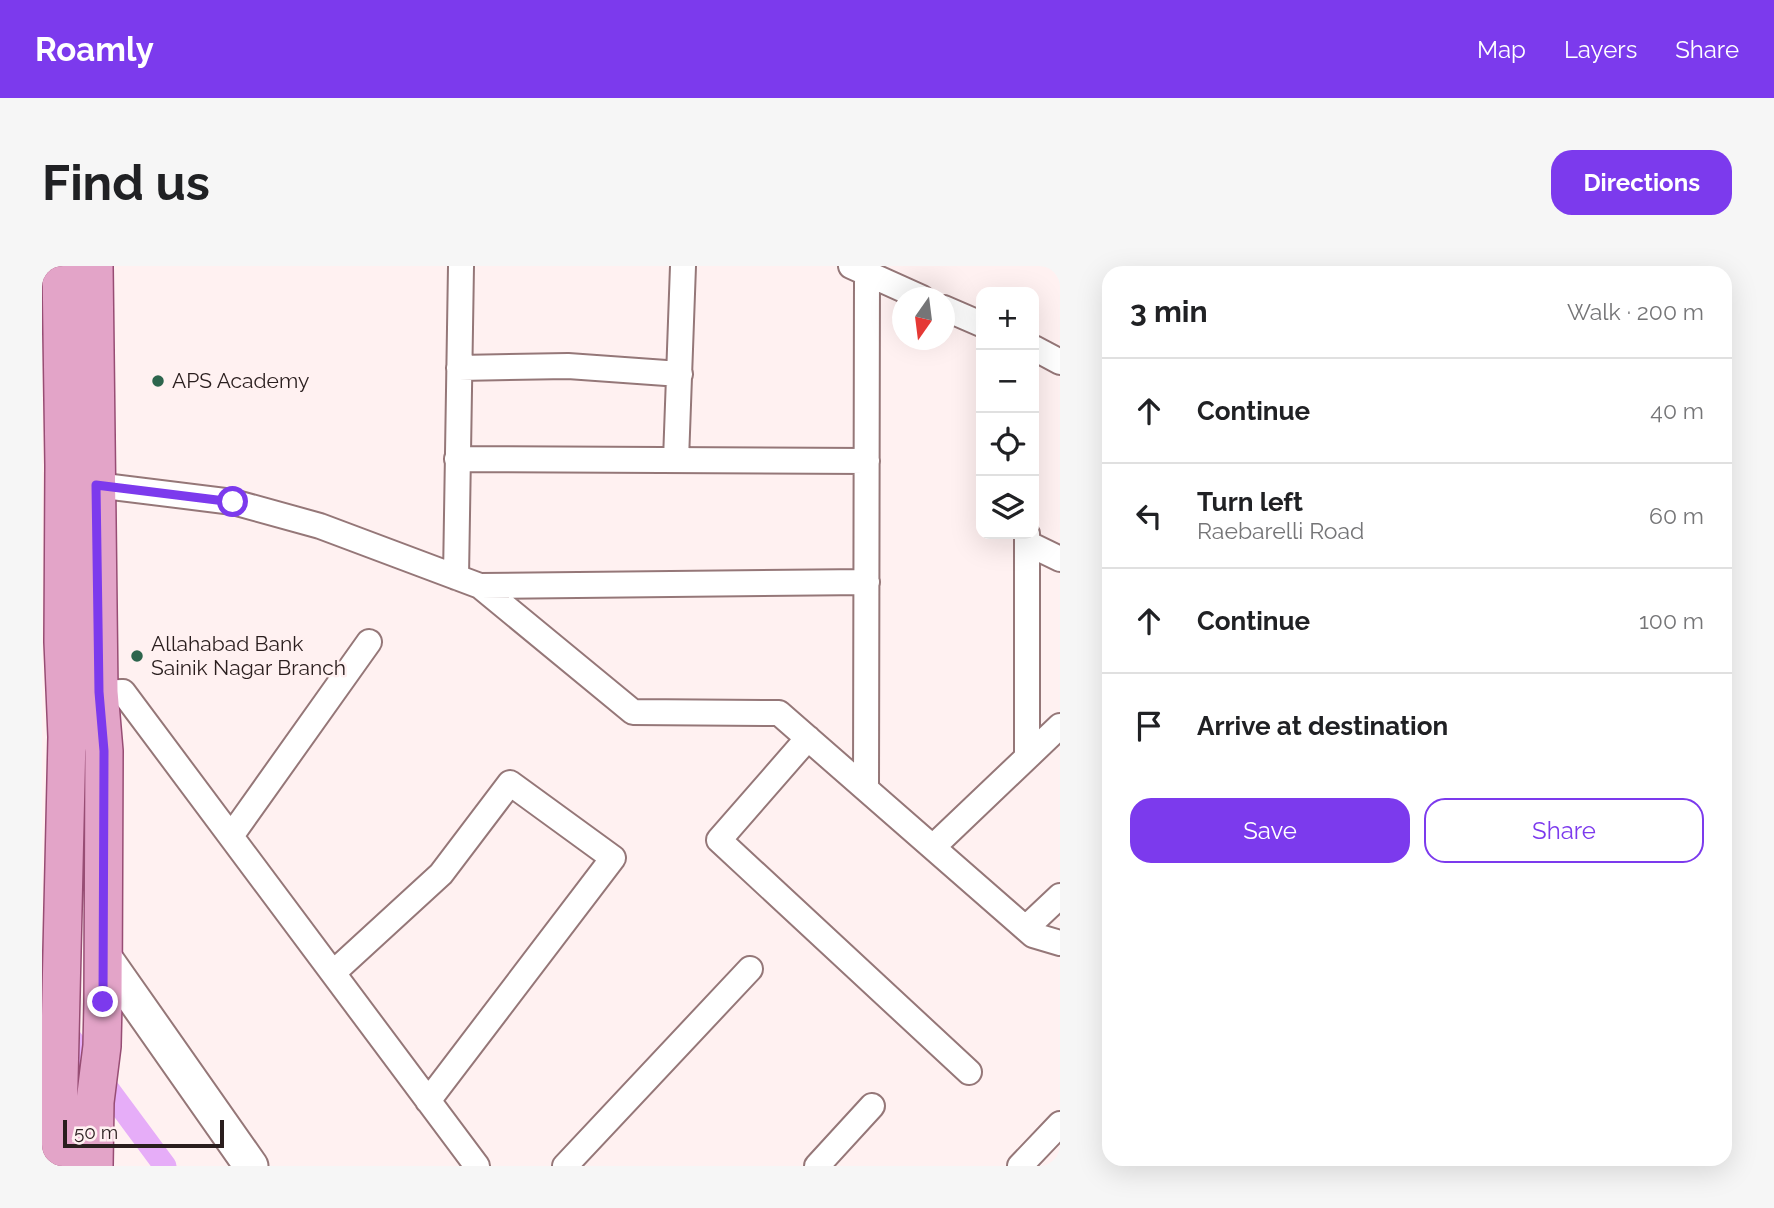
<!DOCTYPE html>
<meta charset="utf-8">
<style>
:root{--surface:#fff;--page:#f6f6f6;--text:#202124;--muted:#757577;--line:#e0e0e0;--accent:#7c3aed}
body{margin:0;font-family:Raleway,sans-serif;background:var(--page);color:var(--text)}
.controls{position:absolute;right:21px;top:21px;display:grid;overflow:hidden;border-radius:14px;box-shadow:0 7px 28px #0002}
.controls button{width:63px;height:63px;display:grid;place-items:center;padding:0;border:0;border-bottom:2px solid var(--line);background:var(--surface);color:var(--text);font:35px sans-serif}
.compass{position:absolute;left:850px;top:21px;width:63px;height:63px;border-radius:50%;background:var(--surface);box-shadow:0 7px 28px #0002;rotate:194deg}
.scale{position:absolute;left:21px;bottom:18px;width:161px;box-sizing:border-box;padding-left:7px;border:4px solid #2a1e1e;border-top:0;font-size:19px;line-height:24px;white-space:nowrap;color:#2a1e1e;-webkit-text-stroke:5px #fff1f1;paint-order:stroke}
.stop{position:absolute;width:21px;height:21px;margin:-16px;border:5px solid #7c3aed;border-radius:50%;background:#fff}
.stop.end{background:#7c3aed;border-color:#fff;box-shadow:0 2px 7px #0008}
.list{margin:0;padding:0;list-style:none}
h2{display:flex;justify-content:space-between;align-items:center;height:91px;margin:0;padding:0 28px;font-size:30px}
h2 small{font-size:23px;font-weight:400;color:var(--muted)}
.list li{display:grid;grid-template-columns:46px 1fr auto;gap:21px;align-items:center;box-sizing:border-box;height:105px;padding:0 28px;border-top:2px solid var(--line)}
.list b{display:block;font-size:26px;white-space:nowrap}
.list p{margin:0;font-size:23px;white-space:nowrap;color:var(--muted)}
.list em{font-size:23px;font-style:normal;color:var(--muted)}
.actions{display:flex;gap:14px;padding:21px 28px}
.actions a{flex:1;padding:16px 0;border:2px solid var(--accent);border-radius:21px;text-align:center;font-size:24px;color:var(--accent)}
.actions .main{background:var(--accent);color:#fff}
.icon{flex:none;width:38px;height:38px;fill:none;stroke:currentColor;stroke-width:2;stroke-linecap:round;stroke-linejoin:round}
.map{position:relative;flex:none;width:1018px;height:900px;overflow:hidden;border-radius:21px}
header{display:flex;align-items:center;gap:42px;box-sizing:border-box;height:98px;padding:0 35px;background:var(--accent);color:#fff}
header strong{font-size:33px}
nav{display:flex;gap:38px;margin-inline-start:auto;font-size:24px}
.intro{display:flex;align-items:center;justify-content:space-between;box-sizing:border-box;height:168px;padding:0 42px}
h1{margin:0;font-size:49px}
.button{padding:18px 32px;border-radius:21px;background:var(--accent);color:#fff;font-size:24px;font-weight:700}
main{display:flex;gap:42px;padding:0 42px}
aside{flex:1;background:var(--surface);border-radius:21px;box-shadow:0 7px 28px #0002}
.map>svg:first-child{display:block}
</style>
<header>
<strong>Roamly</strong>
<nav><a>Map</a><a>Layers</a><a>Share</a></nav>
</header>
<div class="intro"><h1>Find us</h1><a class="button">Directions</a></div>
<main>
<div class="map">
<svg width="1018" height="900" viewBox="0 0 1018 900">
<rect width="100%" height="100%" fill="#fff1f1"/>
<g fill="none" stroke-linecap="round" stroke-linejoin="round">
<!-- canal -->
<path stroke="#e6adf8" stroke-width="23" d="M0 734 123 900"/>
<defs>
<path id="street" d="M809 0 880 32
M902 42 939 58
M992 82 1018 96
M417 102 526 100 638 108
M415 193 825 195
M634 194 641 0
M54 219 191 236 278 260 438 320 591 446 737 447 991 669 1018 677
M985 268V490
M985 277 1018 293
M414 311 419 0
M438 320 825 316
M43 427 81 426 435 900
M766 472 677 574 927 806
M824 523 825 7
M189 570 327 376
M891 581 1018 460
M984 662 1018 630
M291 707 399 608 468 517 571 592 386 835
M523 900 708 703
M775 900 830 840
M978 900 1018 858"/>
<path id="secondary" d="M61 689 209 900"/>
<path id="primary" d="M15 900 25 471 21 376 22 200 19 0
M52 900 53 836 60 780 61 736 62 485 57 426 52 0"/>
</defs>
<!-- street casing -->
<use href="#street" stroke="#957778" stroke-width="28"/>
<!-- secondary casing -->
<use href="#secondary" stroke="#957778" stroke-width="37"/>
<!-- primary casing -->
<use href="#primary" stroke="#974d74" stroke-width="40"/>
<!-- street -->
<use href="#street" stroke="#fff" stroke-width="24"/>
<!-- secondary -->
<use href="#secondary" stroke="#fff" stroke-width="33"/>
<!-- primary -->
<use href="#primary" stroke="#e3a4c8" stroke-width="37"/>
</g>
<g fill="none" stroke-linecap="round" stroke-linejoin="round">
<!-- route -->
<path stroke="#7c3aed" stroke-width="9" d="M61 736 62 485 57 426 54 219 191 236"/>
</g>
<!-- markers -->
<g fill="#2d654d" stroke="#fff1f1" stroke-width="2.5">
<circle cx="116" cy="115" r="7"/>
<circle cx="95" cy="390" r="7"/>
</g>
<g text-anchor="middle" stroke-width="5" stroke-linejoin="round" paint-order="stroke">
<!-- poi labels -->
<g font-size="21" fill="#2a1e1e" stroke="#fff1f1" text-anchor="start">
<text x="130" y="122">APS Academy</text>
<text x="109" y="385">Allahabad Bank<tspan x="109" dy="24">Sainik Nagar Branch</tspan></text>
</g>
</g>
</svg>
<div class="controls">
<button>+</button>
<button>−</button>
<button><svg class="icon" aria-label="locate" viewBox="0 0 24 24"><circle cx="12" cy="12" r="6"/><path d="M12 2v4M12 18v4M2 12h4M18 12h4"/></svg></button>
<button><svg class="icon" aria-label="layers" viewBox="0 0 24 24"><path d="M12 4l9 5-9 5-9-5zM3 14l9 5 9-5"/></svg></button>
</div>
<svg class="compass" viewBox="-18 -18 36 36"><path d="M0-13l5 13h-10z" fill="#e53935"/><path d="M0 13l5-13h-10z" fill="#757577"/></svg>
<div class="scale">50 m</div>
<div class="stop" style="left:191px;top:236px"></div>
<div class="stop end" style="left:61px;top:736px"></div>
</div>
<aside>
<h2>3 min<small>Walk · 200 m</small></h2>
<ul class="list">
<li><svg class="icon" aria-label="ahead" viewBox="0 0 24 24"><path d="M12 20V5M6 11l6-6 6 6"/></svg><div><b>Continue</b></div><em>40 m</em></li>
<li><svg class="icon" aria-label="left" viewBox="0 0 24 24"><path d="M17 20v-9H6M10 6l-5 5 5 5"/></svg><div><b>Turn left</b><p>Raebarelli Road</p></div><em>60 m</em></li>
<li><svg class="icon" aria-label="ahead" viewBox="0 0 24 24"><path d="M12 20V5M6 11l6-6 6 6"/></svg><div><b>Continue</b></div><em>100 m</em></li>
<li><svg class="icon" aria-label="arrive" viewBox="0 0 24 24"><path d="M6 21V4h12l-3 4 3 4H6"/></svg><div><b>Arrive at destination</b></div></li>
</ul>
<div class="actions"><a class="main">Save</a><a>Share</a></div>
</aside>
</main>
